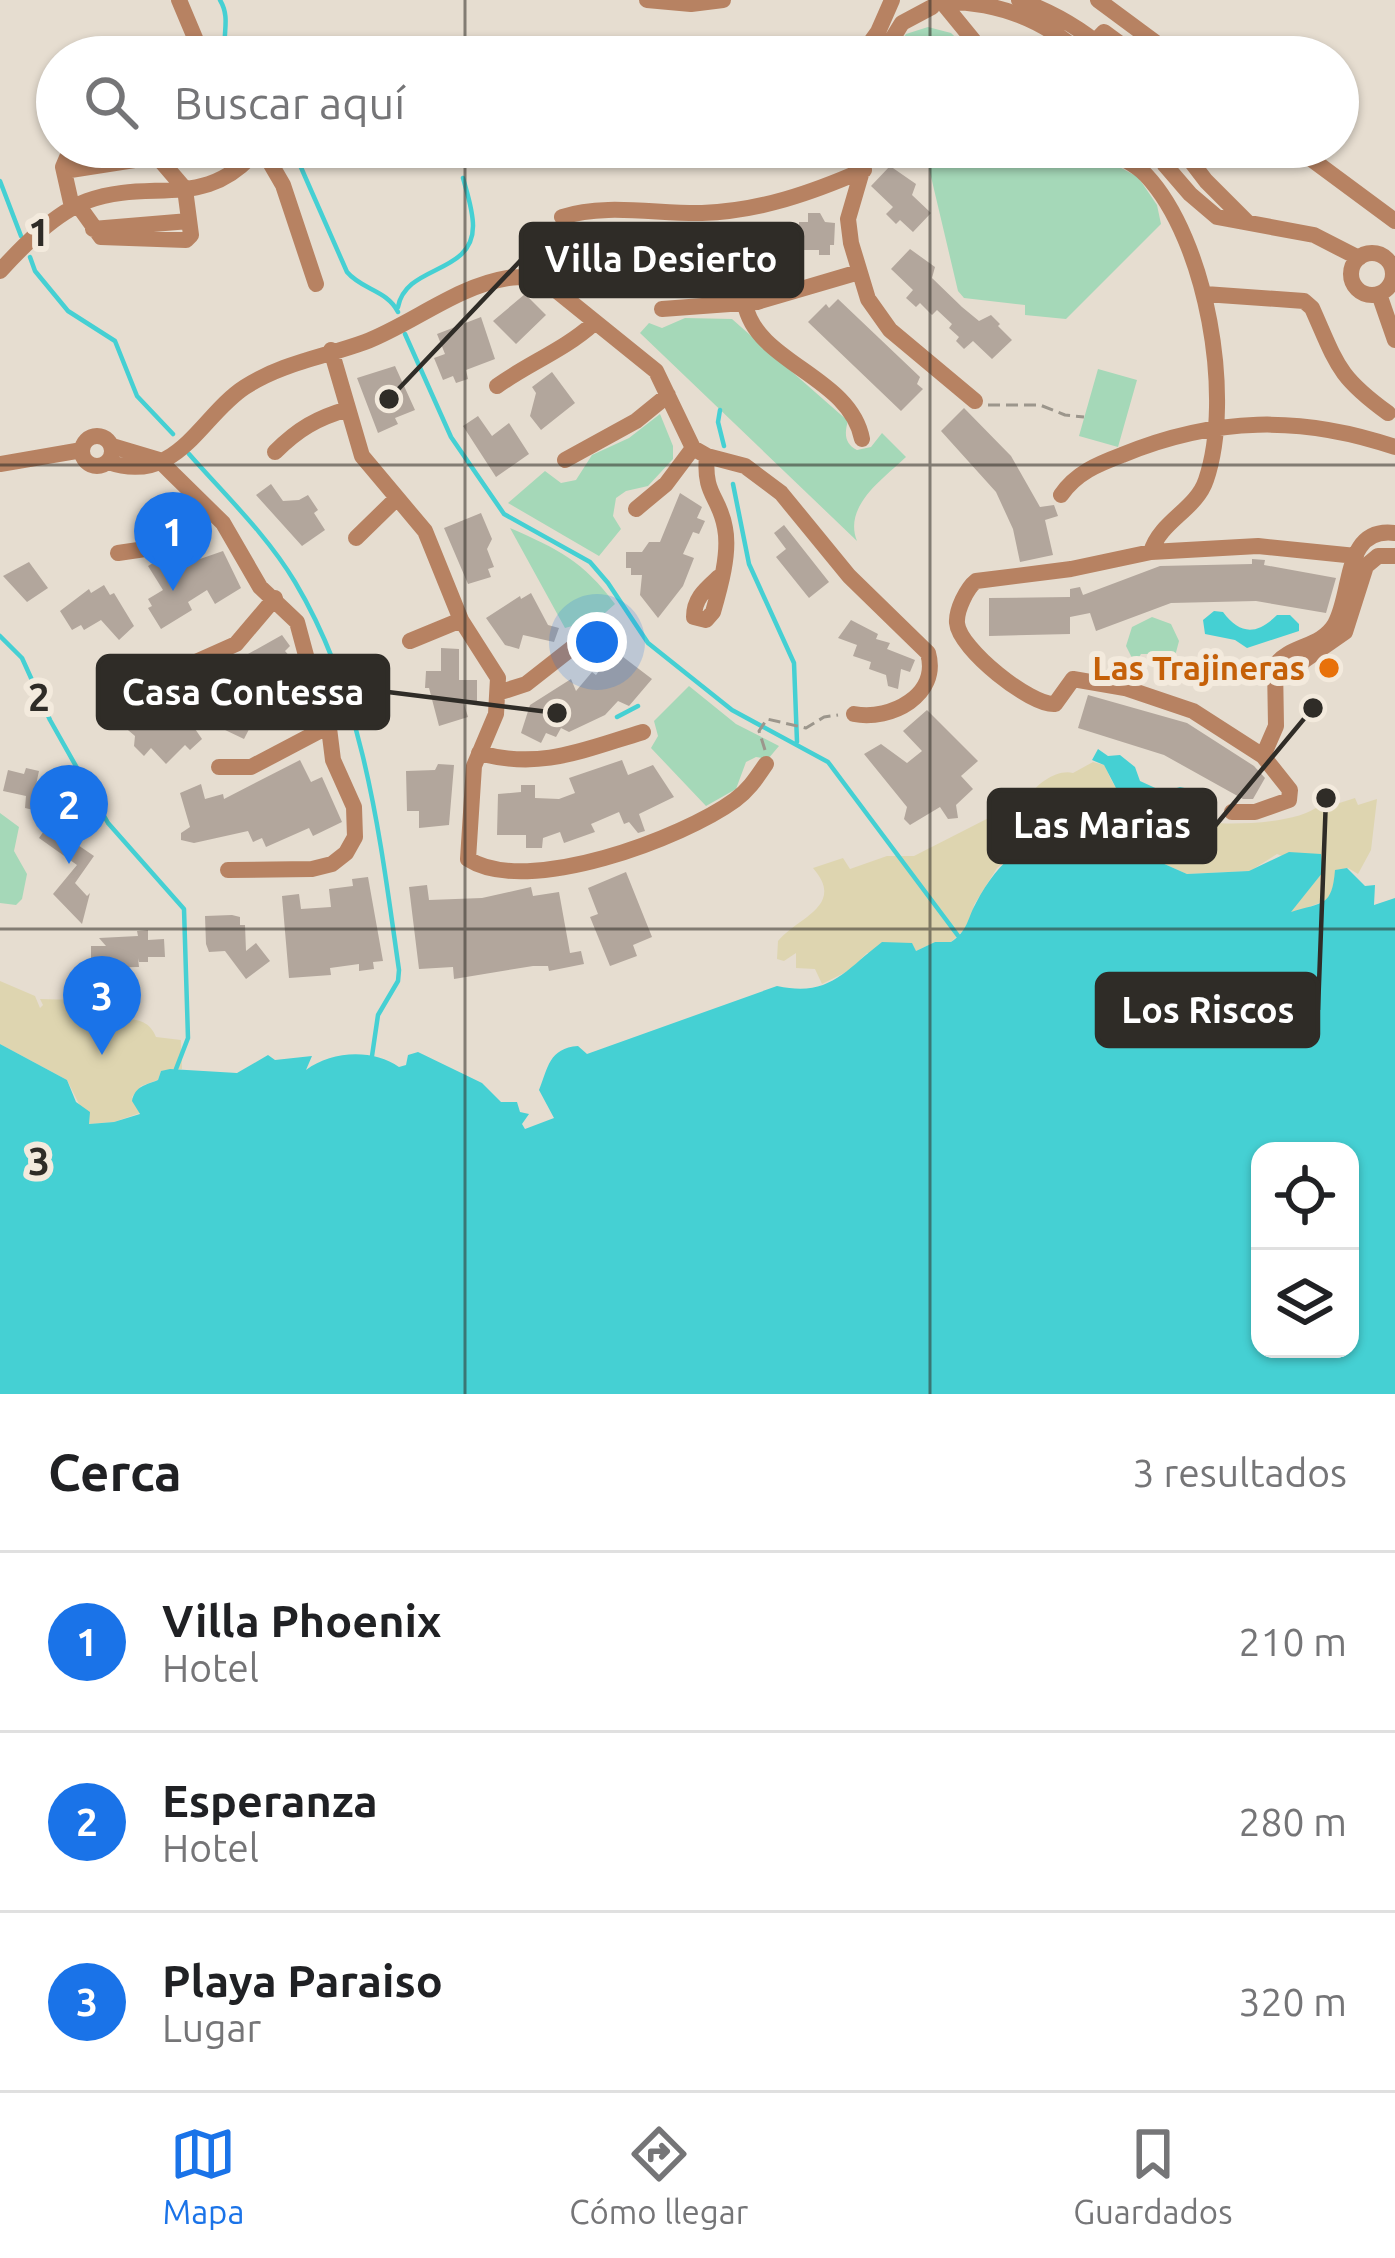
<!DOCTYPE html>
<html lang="es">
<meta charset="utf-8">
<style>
:root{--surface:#fff;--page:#f6f6f6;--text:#202124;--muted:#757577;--line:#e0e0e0;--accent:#1a73e8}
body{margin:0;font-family:Ubuntu,sans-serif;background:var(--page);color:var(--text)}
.controls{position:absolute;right:36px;bottom:36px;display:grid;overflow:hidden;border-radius:24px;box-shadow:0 3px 9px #0004}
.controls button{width:108px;height:108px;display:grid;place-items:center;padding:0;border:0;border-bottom:3px solid var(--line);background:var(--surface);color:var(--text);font:60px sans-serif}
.you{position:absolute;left:597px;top:642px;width:42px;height:42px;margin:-30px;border:9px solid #fff;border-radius:50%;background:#1a73e8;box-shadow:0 0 0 18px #1a73e833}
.badge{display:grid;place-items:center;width:78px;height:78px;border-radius:50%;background:var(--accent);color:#fff;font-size:39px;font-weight:700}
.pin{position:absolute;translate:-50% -99px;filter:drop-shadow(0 3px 6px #0008)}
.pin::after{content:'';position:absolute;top:63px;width:42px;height:36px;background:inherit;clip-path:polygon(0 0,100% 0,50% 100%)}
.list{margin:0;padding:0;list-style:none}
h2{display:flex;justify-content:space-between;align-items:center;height:156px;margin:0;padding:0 48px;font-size:51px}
h2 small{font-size:39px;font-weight:400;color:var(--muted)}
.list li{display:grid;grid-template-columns:78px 1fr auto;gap:36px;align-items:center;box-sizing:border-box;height:180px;padding:0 48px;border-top:3px solid var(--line)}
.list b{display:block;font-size:45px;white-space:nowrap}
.list p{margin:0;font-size:39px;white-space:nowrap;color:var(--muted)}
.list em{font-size:39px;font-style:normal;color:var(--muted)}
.icon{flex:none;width:66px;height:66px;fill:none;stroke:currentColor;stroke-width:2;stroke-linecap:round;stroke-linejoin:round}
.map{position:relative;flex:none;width:1395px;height:1394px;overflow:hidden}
.search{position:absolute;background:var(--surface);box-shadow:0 3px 9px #0004;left:36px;right:36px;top:36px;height:132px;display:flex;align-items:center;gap:30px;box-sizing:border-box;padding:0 42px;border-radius:66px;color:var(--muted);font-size:45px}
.sheet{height:696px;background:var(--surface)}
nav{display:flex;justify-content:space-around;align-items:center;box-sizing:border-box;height:168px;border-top:3px solid var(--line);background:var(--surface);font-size:33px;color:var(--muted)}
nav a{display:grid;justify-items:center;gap:6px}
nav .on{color:var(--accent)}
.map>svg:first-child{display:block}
</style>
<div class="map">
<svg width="1395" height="1394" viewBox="0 0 1395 1394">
<rect width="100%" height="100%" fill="#e6ddd0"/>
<!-- green -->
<path fill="#a5d8b8" d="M928 27 951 33 976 57H891L906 34Z
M924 147H1082L1138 177 1157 205 1161 224 1066 319 1025 315V305L964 298 958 291Z
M685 318 732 319 848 421C844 434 845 444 857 450L871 447 882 433 906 457C883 479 843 506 857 541L640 333 649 323 662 328Z
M1098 369 1137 380 1118 447 1079 436Z
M660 414 673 446V459L648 486 626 491 616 498 613 516 621 529 599 556 508 503 545 471 561 483 576 480 592 455 629 438Z
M510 528C558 549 583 561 615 604L587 629 576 625 565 628Z
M1152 617 1171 624 1179 641 1174 660 1158 670 1160 662 1154 654H1141L1135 664 1126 646 1132 627Z
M689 686 736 724 779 746 768 759 756 757 746 762 736 789 706 806 651 748 658 736 654 721Z
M0 813 19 827 14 851 27 874 22 899 16 905 0 903Z"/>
<!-- sand -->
<path fill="#ded5b0" d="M1093 762 1104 765C1108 771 1112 785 1118 789 1125 794 1185 820 1194 821 1224 826 1297 825 1320 805L1327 807 1355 798 1358 805 1377 799 1371 850 1358 874 1348 868 1336 870 1334 894 1329 899 1287 916 1323 872 1277 854 1250 871 1187 874 1094 833 1062 830 1034 839 997 868 974 905 970 924 951 942H935L916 951 867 953 850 970 822 984 815 969 796 968V953L784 961 777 959 778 941C798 917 846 906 813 868L843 858 850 869 887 856H914L1028 798C1036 784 1057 769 1073 773Z
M0 981 35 996 40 1008 43 1005 40 999 78 1000 87 1004 92 1018C116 1024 145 1009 156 1037L181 1040 182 1069 161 1071 158 1080 141 1086 132 1097 140 1113 114 1122 89 1124 67 1080 0 1044Z"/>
<!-- water -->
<path fill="#45d0d3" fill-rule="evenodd" d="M1214 611 1223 612C1240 635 1257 635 1277 615H1290L1299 624V631L1247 648 1235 640 1205 634 1203 620Z
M1098 749 1108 756 1120 755 1135 767 1140 781 1164 792 1180 787 1189 789 1195 800 1192 809 1178 815 1116 788 1104 765 1092 760Z
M1062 830 1094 833 1187 874 1249 871 1289 852 1321 854 1323 872 1291 912C1323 902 1332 907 1335 870L1347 868 1365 886 1375 885 1374 905 1395 898V1394H0V1044L67 1080 76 1102 90 1112 89 1124 114 1122 140 1114 132 1101C135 1086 146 1085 158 1080L161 1071 170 1069 237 1073 268 1055 275 1060 312 1056 306 1070C332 1050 374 1049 399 1067L406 1065 408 1055 418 1052 482 1083 501 1102H517L520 1112 529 1114 522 1124 525 1129 554 1118 539 1090C548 1068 549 1048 578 1046L587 1054 777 986C830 997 843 972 882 942L912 943 916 951 935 942H951C968 931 967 919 976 903 996 865 1020 843 1062 830ZM1350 1151V1349H1260V1151Z"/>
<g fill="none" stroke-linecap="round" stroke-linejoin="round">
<!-- stream -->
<path stroke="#45d0d3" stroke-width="4.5" d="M220 0C232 20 220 37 227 57
M292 147 347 272C362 290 387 290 398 312
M0 181 21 236
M30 257 35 271 68 311 115 341 137 396 173 434
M398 307C406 264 473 275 473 226 473 210 467 193 463 178
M405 334 451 437 504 514 590 562 608 583 648 643 732 710 828 762 959 937
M720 410 718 422 724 446
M189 454C225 495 267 535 295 582 365 699 380 838 399 970L398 981 378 1015 372 1056
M733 484 749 564 794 663 797 742
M0 636 22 658 50 720 108 823 184 909 188 1038 176 1069
M617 717 638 706"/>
</g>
<!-- building -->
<path fill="#b2a69c" d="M890 166 916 184 912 195 931 213 913 232 900 220 896 224 886 214 893 207 871 186Z
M808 213H820L825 222 835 223 834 245H830V255H819V250H792L788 265H776V260L765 257 742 256V266H730L731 261 719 259 699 257V268L687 267V263L658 262 657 269 646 268V264L619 263V271L604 270V260L579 256V234L593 232V227L635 233 636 226H647L653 234 677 235V225L689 226 694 233H720V225L732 224 737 232H765V223L799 228V222H808Z
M910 249 935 267 932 278 962 307 979 321 991 315 1000 324 998 326 1012 340 992 359 973 341 964 349 956 341 959 337 949 328 952 324 937 310 932 315 920 303 916 307 906 298 913 290 891 269Z
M525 294 546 315 516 344 493 321Z
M838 299 920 377 917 384 923 389 901 411 808 322 826 304 829 308Z
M481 317 495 359 466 370 468 379 456 383 453 376 443 380 434 358 445 354 437 334Z
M395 366 415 410 395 418 398 424 378 433 357 378Z
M552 372 575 403 541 430 530 416 536 393 532 387Z
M964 408 1011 456 1040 507 1054 505 1058 516 1045 520 1053 555 1020 562 1013 529 996 492 941 431Z
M478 416 492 436 509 423 529 454 496 477 463 426Z
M271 484 283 501 299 500 308 495 318 510 314 513 325 530 302 546 256 495Z
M680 493 702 507 697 518 705 521 699 534 693 532 683 554 694 558 683 586 658 618 640 595 642 575H631V568H626V552H642L649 542H660Z
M481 513 492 539 487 549 494 567 488 569 491 577 468 584 444 528Z
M784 525 829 582 809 598 776 557 786 549 774 533Z
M189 541 200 559 223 551 241 588 215 604 207 590 188 602 192 610 161 629 148 608 152 606 148 599 163 590 148 566Z
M1252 559 1265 560 1264 565 1336 578 1326 613 1256 601 1171 603 1096 631 1090 613 1070 617V634L989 636V598L1070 597V589L1080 587 1083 595 1160 566 1252 564Z
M29 562 48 588 27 602 3 576Z
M104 585 110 595 114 593 134 626 119 640 101 620 84 630 81 625 72 630 60 611 89 589 91 593Z
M531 593 548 625 559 628 554 642 523 635 519 649 505 645 486 618 520 596 521 599Z
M851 620 878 634 876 639 890 643 887 649 915 660 910 672 901 669 898 689 888 686 886 675 869 669 871 662 853 656 857 645 838 638Z
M282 635 290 646 285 651 292 659 287 663 302 686 258 712 244 739 223 729 196 693 218 679 214 673Z
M441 648 459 649V680H477V701H463L468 717 439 726 429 688H425L426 671H441Z
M614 650 652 679 629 706 618 701 605 715 569 732 561 728 556 737 546 733 541 743 521 733 530 705 571 679 576 691 592 672 596 675Z
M1088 695 1187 723 1254 766 1265 778 1253 799H1243L1164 755 1078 728Z
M177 702 197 720 191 723 202 739 190 750 185 745 166 764 151 748 144 756 134 746 135 736 122 725 128 716 138 724 153 708H171Z
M927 710 978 761 961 776 973 789 956 805 958 818 948 819 940 807 910 825 904 819 907 807 864 754 881 744 907 763 922 751 903 731Z
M300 760 311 782 322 777 342 822 313 836 309 828 266 847 262 838 253 842 248 831 194 843 181 840V833L190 827 180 793 201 784 205 799 223 794 224 799Z
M622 760 628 775 653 765 674 797 639 814 645 831 638 833 629 822 624 824 619 812 591 824 595 832 564 843 560 832 543 838 542 848H526V835H497L498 794 521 792V785H535V798L559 799 575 793 569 778Z
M438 764 454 765 449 825 419 828V811H407L406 771 435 770Z
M26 768 39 771 36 785 63 791 57 815 77 829 69 839 94 856 75 883 87 896 90 893 82 924 53 894 77 865 39 838 55 815 25 808 26 796 3 791 8 770 24 774Z
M626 872 652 937 633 945 637 956 610 966 590 917 598 914 588 888Z
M368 877 383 961 373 962 374 969 359 971V964L330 968 331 975 289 978 282 896 299 894 301 909 331 907 329 889 353 886 352 879Z
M427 885 429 900 482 898 531 887 533 896 559 892 570 953 581 951 584 964 549 971 548 966H533L454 979 453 967 419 969 409 887Z
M232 915 240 917V925H245L246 951 256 943 270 961 246 979 225 951 209 952 206 944 205 916Z
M148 930V940L164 939 165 957H148V962H139L138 958 139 967 91 968V946H106L99 938 138 936 137 931Z"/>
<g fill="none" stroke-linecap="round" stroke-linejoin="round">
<!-- path -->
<path stroke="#9c968c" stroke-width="3" stroke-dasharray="12 6" stroke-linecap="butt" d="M988 405H1040L1065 415 1084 417
M765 750 759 731 767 719 806 728 824 717 838 715"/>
<!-- minor -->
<path stroke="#b78262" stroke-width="16" d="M179 0 203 57
M647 0 691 4 723 0
M1019 0C1055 13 1086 31 1113 57
M1098 0 1175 57
M942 2C996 1 1045 20 1085 57
M942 2 987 57
M449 45 463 57
M1089 48 1104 32 1138 57
M860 57 878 32 892 0
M881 57 902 23 932 7
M261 147 283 185 316 284
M869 147 848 219 851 243 868 299 890 330 975 401
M1099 147C1115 155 1133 162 1146 175 1207 240 1234 398 1206 480 1196 510 1160 521 1151 552
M1155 147 1165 165 1190 194 1217 217 1314 235 1359 258
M1180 147 1206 181 1247 222
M1295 147 1395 221
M64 171 160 156
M78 205 101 237 186 240 191 235 185 189 149 147
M72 207 63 167 69 153 129 147
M562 217C605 203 657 214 702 213 760 211 811 193 864 170
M93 229 189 221
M1351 274a21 21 0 1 1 42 0a21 21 0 1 1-42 0Z
M0 271C23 246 55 213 87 201 152 177 207 213 259 147
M1205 294 1304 301 1312 308C1337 364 1337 376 1388 413
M1379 294 1395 340
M745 304C756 363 850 376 862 439
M662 309 757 302 859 272
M331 350 362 456 425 531 461 620 498 678 496 714 474 766 468 859C527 897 683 838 735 800 749 790 757 777 766 764
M497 386C529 363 564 350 593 324
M82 451a15 15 0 1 1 30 0a15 15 0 1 1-30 0Z
M112 446 159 460 173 474 223 523 260 587 297 622 311 674 327 712 333 760 354 807 355 837 346 853 332 864 312 869 228 870
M275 452C298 429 317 418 348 409
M707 456C703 495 720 497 725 528 730 553 720 588 713 612L706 620 694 617C694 598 706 589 719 577
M565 460 636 421 668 395
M108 462C178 486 200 416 245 387 282 363 324 357 365 342 412 324 457 286 508 278 525 275 537 280 552 287L656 371 693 448 707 456 745 466 781 493 849 576 928 653C940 695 891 721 854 714
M0 464 82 450
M1061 495C1076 473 1098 464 1122 455 1214 417 1301 415 1395 447
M636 509 666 484 693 448
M356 538 397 498
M118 553 152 548 209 509
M410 641 461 620
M1292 669 1345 632 1366 566 1378 556H1395
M171 673 236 644 275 598
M501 692 526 684 577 644
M479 753C541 770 583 750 643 732
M1263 756 1276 726 1275 665C1290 645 1321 648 1335 624 1353 592 1343 526 1395 533
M219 767H251L329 726
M1232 812H1255L1289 800 1290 790 1263 756 1193 711 1125 688 1073 679 1055 704C1031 706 959 649 957 623 956 610 967 588 976 581L1071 569 1151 552 1258 546 1356 556"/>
</g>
<!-- grid -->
<path fill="none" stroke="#2f2c27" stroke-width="3" stroke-opacity="0.55" d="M465 0V57M930 0V57M465 147V1394M930 147V1394M0 465H1395M0 929H1395"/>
<!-- markers -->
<circle fill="#e8710a" stroke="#f3eadd" stroke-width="4.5" cx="1329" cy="668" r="12"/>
<g text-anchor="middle" stroke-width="12" stroke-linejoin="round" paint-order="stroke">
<!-- food labels -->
<g font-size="33" font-weight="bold" fill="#c56008" stroke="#f3eadd" text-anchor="end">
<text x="1305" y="680">Las Trajineras</text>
</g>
</g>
<g font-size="39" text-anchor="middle" font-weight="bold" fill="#2f2c27" stroke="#f3eadd" stroke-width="12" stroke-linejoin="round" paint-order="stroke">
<text x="39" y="246">1</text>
<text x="39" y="711">2</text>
<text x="39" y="1175">3</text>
</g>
<!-- callouts -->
<path fill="none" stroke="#2f2c27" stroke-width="4.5" d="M389 399L521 260M557 713L388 692M1313 708L1215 826M1326 798L1318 1010"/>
<g fill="#2f2c27" stroke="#f3eadd" stroke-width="4.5">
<circle cx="389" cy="399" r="12"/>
<circle cx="557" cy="713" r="12"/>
<circle cx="1313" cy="708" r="12"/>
<circle cx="1326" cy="798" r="12"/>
</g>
<g fill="#2f2c27" stroke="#2f2c27" stroke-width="4.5">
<rect x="521" y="224" width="281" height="72" rx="12"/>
<rect x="98" y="656" width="290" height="72" rx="12"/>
<rect x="989" y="790" width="226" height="72" rx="12"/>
<rect x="1097" y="974" width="221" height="72" rx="12"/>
</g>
<g font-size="36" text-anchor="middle" font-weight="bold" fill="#fff">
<text x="661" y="272">Villa Desierto</text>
<text x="243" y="705">Casa Contessa</text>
<text x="1102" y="838">Las Marias</text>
<text x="1208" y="1023">Los Riscos</text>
</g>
</svg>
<div class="controls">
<button><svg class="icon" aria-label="locate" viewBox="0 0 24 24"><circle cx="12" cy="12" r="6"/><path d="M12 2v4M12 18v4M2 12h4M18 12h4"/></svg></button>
<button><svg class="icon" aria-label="layers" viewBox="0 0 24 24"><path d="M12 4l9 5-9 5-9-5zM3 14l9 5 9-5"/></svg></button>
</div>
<div class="you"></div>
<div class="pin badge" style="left:173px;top:591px">1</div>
<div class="pin badge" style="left:69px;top:864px">2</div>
<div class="pin badge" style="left:102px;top:1055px">3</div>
<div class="search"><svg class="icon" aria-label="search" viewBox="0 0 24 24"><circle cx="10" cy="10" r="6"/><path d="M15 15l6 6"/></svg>Buscar aquí</div>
</div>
<section class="sheet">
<h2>Cerca<small>3 resultados</small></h2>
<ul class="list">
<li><span class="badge">1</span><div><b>Villa Phoenix</b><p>Hotel</p></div><em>210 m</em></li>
<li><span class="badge">2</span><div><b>Esperanza</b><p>Hotel</p></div><em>280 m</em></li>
<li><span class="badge">3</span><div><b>Playa Paraiso</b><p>Lugar</p></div><em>320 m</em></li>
</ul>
</section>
<nav>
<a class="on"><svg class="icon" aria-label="map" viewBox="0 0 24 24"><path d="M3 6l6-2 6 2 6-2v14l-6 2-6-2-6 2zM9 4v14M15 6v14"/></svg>Mapa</a>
<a><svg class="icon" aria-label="directions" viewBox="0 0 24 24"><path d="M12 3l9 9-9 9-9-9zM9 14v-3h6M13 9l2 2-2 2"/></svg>Cómo llegar</a>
<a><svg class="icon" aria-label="saved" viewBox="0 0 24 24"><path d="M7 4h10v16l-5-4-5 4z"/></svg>Guardados</a>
</nav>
